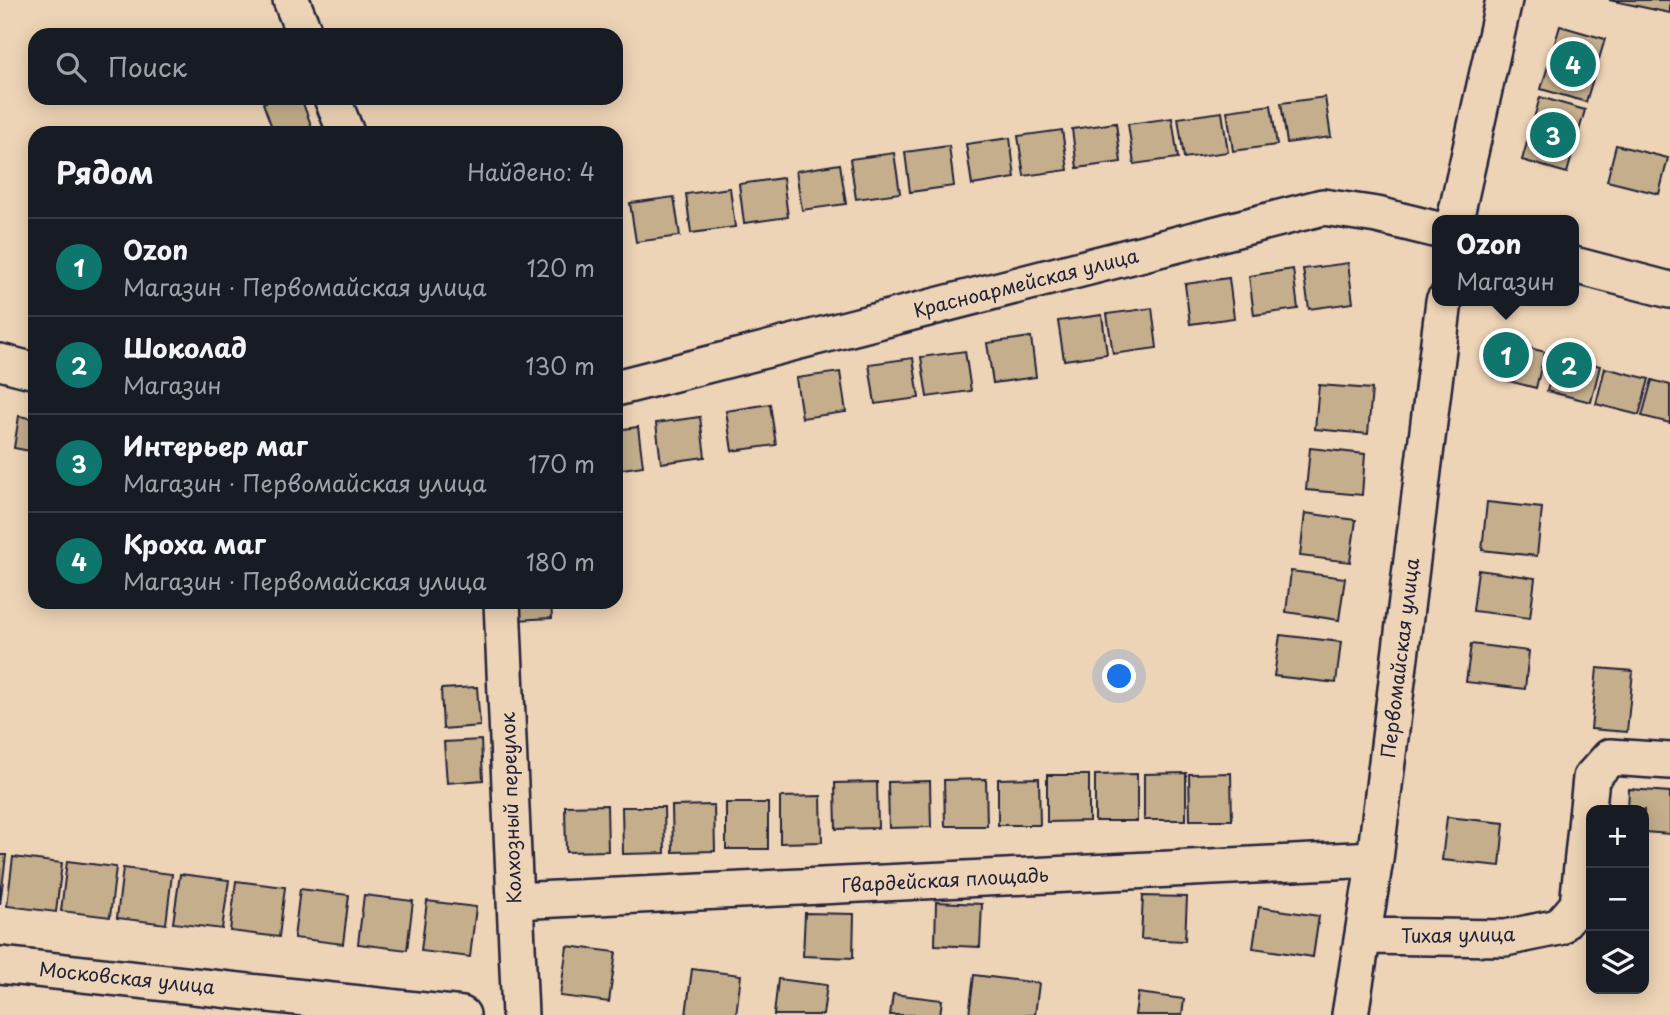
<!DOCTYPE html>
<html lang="ru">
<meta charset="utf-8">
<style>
:root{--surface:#171b24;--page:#242831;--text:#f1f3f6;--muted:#9ea1a6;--line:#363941;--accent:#0f766e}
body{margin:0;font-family:"Playpen Sans",sans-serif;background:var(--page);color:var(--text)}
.controls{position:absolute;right:21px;bottom:21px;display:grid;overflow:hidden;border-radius:14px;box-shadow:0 4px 18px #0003}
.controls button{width:63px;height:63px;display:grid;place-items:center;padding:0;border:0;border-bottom:2px solid var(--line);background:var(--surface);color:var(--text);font:35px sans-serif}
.you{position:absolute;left:1120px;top:677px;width:24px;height:24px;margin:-18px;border:5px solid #fff;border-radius:50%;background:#1a73e8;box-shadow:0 0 0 10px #1a73e833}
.badge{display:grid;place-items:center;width:46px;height:46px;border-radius:50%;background:var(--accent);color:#fff;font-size:23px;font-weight:700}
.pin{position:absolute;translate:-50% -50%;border:4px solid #fff;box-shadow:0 2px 7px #0006}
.popup{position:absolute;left:1432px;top:215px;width:147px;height:91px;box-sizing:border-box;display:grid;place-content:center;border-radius:14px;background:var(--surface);filter:drop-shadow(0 2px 5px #0005);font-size:23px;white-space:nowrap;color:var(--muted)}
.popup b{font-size:26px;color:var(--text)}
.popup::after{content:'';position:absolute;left:50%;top:100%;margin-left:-14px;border:14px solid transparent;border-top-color:var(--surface)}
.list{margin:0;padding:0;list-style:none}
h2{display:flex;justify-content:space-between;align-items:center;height:91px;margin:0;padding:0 28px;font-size:30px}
h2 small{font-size:23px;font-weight:400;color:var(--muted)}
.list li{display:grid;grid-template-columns:46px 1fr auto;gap:21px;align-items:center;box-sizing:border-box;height:98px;padding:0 28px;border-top:2px solid var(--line)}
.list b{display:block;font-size:26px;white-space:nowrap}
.list p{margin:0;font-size:23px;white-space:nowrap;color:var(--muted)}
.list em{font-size:23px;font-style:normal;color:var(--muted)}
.icon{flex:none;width:38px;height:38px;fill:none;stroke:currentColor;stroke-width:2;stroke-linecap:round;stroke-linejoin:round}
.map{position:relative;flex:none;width:1670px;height:1015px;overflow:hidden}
.search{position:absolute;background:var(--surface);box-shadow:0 4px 18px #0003;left:28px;top:28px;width:595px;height:77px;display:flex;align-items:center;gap:18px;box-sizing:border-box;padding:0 24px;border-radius:21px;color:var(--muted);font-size:26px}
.panel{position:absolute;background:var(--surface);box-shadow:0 4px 18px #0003;left:28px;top:126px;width:595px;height:483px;border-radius:21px}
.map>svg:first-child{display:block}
</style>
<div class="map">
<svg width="1670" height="1015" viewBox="0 0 1670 1015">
<rect width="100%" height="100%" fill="#eed4b6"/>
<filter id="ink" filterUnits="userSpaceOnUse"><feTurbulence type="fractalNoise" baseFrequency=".0143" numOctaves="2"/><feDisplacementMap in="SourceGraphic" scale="14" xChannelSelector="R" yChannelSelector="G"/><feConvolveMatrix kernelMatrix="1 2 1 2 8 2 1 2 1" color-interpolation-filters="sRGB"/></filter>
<g filter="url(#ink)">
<!-- building -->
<path fill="#c4ae8b" stroke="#22223b" stroke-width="2" d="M1609 0H1670V13Z
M1560 26 1605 39 1586 102 1541 89Z
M1325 97 1331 137 1287 143 1281 103Z
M1540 97 1585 110 1567 173 1522 160Z
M277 98H301L314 133H274L263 103Z
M1271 105 1277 145 1233 151 1227 111Z
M1222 112 1228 152 1184 158 1178 118Z
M1172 118 1178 158 1134 164 1128 124Z
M1116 123 1121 162 1077 168 1072 129Z
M1062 130 1068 170 1024 176 1018 136Z
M1010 138 1015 178 972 185 966 144Z
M1616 145 1668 158 1659 194 1607 181Z
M949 146 954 186 910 192 905 152Z
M894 153 900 193 856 199 850 159Z
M840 164 846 204 802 210 796 171Z
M783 178 788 217 744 223 739 184Z
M730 188 735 227 691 233 686 194Z
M674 197 680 236 636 242 630 203Z
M1348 263 1353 303 1309 309 1303 269Z
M1293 269 1298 309 1254 315 1249 276Z
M1229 278 1234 318 1190 324 1185 284Z
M1152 308 1157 348 1113 354 1107 314Z
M1102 315 1107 354 1064 360 1058 321Z
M1031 337 1036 377 993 383 987 343Z
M1502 341 1545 352 1536 388 1493 377Z
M965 351 971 391 927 397 921 357Z
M1557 355 1600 366 1591 402 1547 391Z
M913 358 919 398 875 404 869 364Z
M1605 368 1649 379 1639 415 1596 404Z
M840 372 846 412 802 418 796 378Z
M1652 380 1670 385V423L1642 416Z
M1319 385 1372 389 1368 434 1315 429Z
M770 404 776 445 732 451 726 411Z
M19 416 35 419V452L14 448Z
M700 417 705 457 661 463 656 423Z
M638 427 643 466 616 470V430Z
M1310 448 1365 454 1362 495 1306 490Z
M1487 502 1542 508 1537 556 1482 550Z
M1305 513 1356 520 1350 562 1300 556Z
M1478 570 1535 578 1530 618 1473 611Z
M1291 571 1345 578 1339 620 1286 612Z
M514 602H551L552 618 515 620Z
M1280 635 1341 642 1336 683 1274 676Z
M1471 644 1529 651 1525 689 1466 682Z
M1597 668 1633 671 1627 732 1591 729Z
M477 687 480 726 443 729 441 689Z
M481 740 483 780 447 783 444 742Z
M1186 773V820H1144V774Z
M1231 773 1232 820H1190L1189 774Z
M1137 774V821H1095V775Z
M1047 775H1089V821L1047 822Z
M1039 778 1040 825H998V779Z
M986 779 987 826H945L944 780Z
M930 781 931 827 889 828 888 782Z
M877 782 878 828 836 829 835 783Z
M1629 789 1670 792V834L1644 832V810H1628Z
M821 796 822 842 780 843V797Z
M726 803H768V849H726Z
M607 805 608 851 566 852 565 806Z
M714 805 715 851 673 852 672 806Z
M622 807H664L665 853 623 854Z
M1447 817 1504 823 1500 866 1442 860Z
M0 855H6L0 905Z
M13 857 62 863 56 912 7 906Z
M67 861 116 867 110 917 61 911Z
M123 868 172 874 166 924 117 918Z
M180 874 229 880 222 929 173 923Z
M236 881 285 887 279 937 230 931Z
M300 889 349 895 343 944 294 938Z
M364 895 413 901 407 950 358 944Z
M1143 896 1187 897 1185 941 1141 939Z
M427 901 476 907 470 957 421 951Z
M936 902 982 904 980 947 935 945Z
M1259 907 1319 916 1313 957 1253 948Z
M805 913 854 914 853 958 803 956Z
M567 946 616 952 609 1002 560 996Z
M692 969 741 975 736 1015H686Z
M974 975 1039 983 1035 1015H969Z
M778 979 827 985 823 1015H774Z
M1138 993 1184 999 1182 1015H1135Z
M893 994 942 1000 940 1015H890Z"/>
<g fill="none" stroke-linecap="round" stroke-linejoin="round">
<defs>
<path id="minor" d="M291 0 305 35
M332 98 346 133
M1455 220 1504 0
M1574 265 1670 290
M0 362 35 371
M616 388 1323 207 1377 215 1438 230
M502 602 520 1015
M515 901 1375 859
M1363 936 1505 938 1559 927 1578 905 1591 778 1610 757 1670 761
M0 965 462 1015
M1350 1015 1375 859 1444 301"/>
</defs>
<!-- minor casing -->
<use href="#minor" stroke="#22223b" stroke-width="40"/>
<!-- minor -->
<use href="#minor" stroke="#eed4b6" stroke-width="35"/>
</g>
</g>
<g text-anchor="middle" stroke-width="7" stroke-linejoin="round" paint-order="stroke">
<!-- street labels -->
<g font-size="19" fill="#22223b" stroke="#eed4b6">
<text transform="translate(1026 283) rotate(-14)" y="7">Красноармейская улица</text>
<text transform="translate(1400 658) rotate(-83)" y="7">Первомайская улица</text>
<text transform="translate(511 808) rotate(-92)" y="7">Колхозный переулок</text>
<text transform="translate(945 880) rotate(-3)" y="7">Гвардейская площадь</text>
<text transform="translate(1458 935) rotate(-1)" y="7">Тихая улица</text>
<text transform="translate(127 978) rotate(6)" y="7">Московская улица</text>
</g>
</g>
</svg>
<div class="controls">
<button>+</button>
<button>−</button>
<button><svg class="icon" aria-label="layers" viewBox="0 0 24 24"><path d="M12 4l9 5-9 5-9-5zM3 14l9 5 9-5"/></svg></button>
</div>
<div class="you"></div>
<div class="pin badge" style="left:1506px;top:355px">1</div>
<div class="popup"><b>Ozon</b>Магазин</div>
<div class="pin badge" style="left:1569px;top:365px">2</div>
<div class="pin badge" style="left:1553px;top:135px">3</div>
<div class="pin badge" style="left:1573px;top:64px">4</div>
<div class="search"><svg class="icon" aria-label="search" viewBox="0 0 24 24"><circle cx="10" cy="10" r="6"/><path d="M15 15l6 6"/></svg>Поиск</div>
<section class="panel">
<h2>Рядом<small>Найдено: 4</small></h2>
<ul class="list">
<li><span class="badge">1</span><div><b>Ozon</b><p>Магазин · Первомайская улица</p></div><em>120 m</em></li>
<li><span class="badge">2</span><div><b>Шоколад</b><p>Магазин</p></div><em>130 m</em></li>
<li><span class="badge">3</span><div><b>Интерьер маг</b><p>Магазин · Первомайская улица</p></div><em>170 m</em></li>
<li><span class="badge">4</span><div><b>Кроха маг</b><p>Магазин · Первомайская улица</p></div><em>180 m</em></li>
</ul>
</section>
</div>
